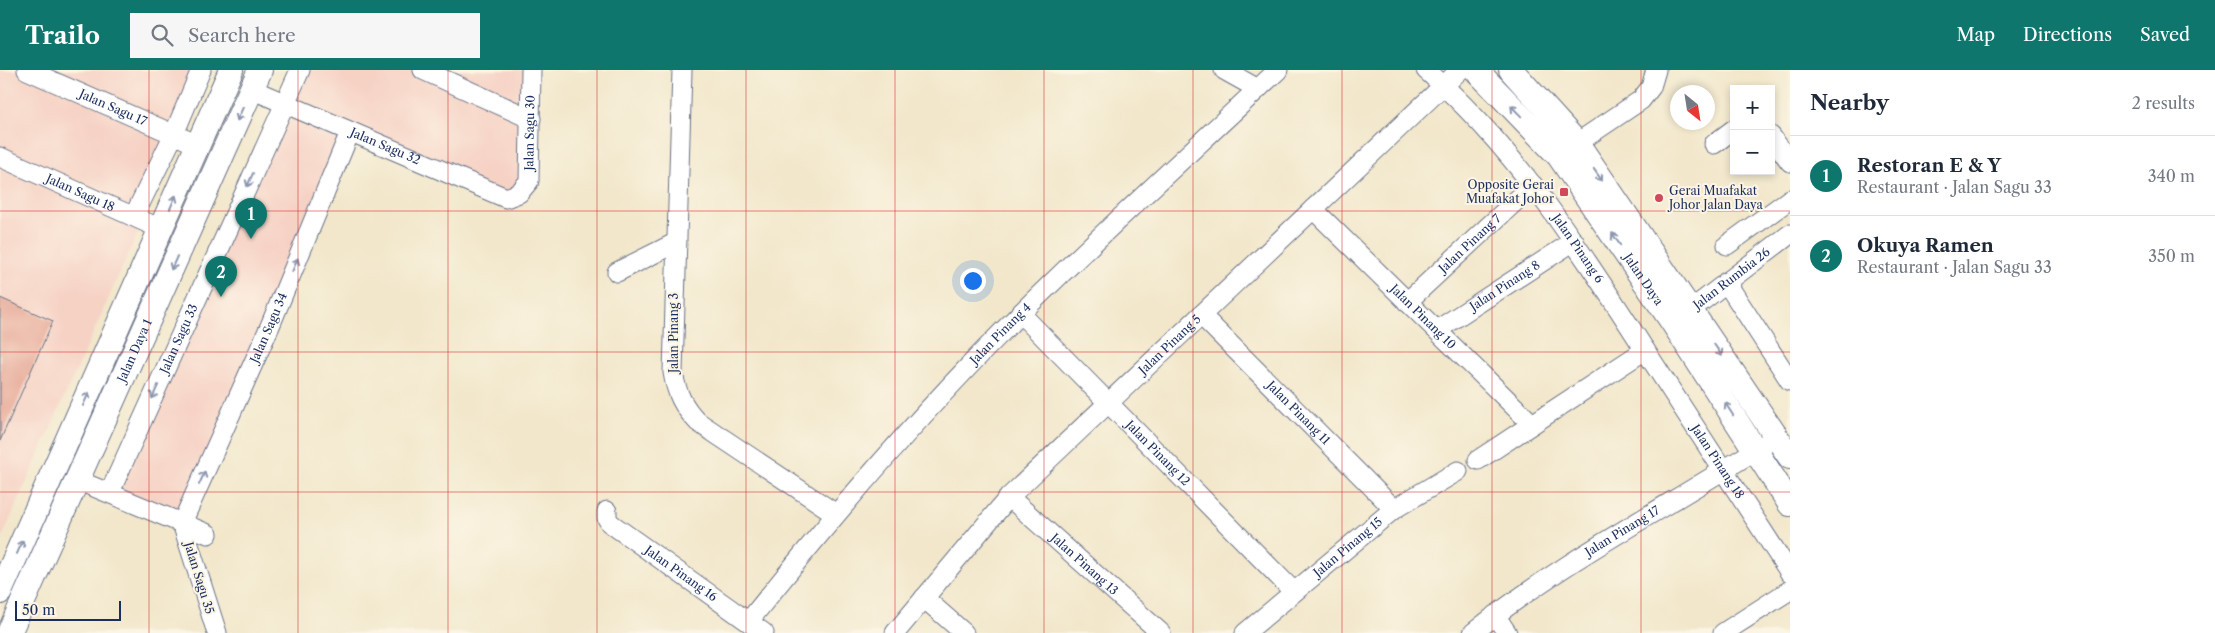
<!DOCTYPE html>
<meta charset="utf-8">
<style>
:root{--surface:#fff;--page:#f6f6f7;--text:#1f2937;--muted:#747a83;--line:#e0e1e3;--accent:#0f766e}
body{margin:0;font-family:"Libre Caslon Text",serif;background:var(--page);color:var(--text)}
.controls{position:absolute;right:15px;top:15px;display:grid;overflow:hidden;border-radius:0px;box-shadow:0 2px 8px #0003}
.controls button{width:45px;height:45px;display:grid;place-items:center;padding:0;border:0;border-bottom:1px solid var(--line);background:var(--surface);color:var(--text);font:25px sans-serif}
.compass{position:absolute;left:1670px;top:15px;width:45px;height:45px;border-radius:50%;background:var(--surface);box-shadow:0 2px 8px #0003;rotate:150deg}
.scale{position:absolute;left:15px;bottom:12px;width:106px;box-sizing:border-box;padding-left:5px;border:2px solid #1b2f5e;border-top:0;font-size:14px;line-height:18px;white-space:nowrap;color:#1b2f5e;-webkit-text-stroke:4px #fcf5e5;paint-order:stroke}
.you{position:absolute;left:972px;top:210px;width:18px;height:18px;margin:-12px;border:4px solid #fff;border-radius:50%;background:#1a73e8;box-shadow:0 0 0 8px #1a73e833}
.badge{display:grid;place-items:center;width:32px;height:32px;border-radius:50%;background:var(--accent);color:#fff;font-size:16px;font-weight:700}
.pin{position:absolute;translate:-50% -41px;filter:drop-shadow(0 1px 2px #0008)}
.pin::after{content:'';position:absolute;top:26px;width:18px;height:15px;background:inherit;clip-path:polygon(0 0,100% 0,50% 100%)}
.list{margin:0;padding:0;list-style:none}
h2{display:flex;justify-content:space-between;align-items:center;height:65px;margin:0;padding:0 20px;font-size:21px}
h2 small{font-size:16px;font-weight:400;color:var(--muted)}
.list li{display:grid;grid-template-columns:32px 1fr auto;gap:15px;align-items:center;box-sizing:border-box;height:80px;padding:0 20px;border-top:1px solid var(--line)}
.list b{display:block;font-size:19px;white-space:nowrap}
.list p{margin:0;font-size:16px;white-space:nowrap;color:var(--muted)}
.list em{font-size:16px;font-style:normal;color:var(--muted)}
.icon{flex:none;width:28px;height:28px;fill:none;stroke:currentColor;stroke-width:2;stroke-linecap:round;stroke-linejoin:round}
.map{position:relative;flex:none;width:1790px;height:563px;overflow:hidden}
header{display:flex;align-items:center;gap:30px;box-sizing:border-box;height:70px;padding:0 25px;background:var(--accent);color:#fff}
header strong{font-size:24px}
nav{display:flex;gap:28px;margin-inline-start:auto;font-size:18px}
.search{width:350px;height:45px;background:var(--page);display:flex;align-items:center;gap:12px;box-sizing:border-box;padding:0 18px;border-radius:0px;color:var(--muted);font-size:19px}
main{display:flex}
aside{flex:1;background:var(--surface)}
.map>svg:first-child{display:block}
</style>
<header>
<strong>Trailo</strong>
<div class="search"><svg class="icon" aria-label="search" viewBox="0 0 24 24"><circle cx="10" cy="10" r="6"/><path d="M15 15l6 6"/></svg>Search here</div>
<nav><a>Map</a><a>Directions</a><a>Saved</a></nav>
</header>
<main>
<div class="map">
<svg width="1790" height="563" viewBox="0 0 1790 563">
<rect width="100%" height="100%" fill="#fcf5e5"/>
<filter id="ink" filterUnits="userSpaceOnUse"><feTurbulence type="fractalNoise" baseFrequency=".02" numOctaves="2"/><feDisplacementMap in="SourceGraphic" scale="10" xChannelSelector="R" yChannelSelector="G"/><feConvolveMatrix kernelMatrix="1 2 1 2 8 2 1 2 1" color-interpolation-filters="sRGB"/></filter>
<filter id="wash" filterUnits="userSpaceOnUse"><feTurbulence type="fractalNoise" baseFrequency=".0096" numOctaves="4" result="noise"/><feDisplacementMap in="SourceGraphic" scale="20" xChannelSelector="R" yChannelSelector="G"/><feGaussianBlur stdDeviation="1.12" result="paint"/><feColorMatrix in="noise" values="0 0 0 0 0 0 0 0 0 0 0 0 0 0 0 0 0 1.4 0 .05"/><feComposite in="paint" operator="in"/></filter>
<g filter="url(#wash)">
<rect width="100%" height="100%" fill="#f2e7cb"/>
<!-- built -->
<path fill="#f6d2c5" d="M0 0H210L0 472Z
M294 0H536L520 130 353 70 185 460 102 425Z"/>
<g id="blocks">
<!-- building -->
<path fill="#e6a493" d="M0 228 53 251 0 371Z"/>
</g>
</g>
<g filter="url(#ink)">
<use href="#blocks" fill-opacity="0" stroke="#666f84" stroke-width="1"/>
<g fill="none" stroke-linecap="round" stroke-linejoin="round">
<defs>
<g id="minor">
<path id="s1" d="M27 0 198 75"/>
<path d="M423 0 531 49"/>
<path d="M682 0 673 302C676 322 683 337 698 352L836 444"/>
<path d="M1224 0 1258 19"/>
<path id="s2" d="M1426 0C1516 78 1581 181 1645 280 1693 355 1742 428 1790 503"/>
<path id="s3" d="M251 19 506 128 519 123 529 111 531 0"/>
<path d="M1771 66 1790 92"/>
<path d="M1577 73 1641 30 1651 17 1656 0"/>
<path d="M1714 74 1734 59"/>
<path id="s4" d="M0 87 161 159"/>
<path id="s5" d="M1313 139 1532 354"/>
<path d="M134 146 174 64 201 0"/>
<path d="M1727 175 1790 129"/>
<path d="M617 202 675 173"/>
<path d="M1726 212 1790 311"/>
<path id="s6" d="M1407 232 1533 115"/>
<path id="s7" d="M1021 244 1294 522"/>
<path id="s8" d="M1201 245 1394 439"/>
<path id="s9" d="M1680 248 1790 164"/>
<path id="s10" d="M1437 260 1574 171"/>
<path d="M1478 390 1645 280"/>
<path d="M77 410 208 464"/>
<path id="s11" d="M110 422 300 0"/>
<path id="s12" d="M1009 427 1161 563"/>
<path id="s13" d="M607 441V448L610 453 764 563"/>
<path d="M924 528 964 563"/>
<path d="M1495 545 1507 563"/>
<path id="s14" d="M749 551C834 444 924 339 1021 243 1105 160 1192 81 1278 0"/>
<path id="s15" d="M217 563 182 453 270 256 350 62"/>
<path id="s16" d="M895 563 1009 427 1460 0"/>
<path id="s17" d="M1245 563 1394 439 1458 401"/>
<path id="s18" d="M1473 563C1563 490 1668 437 1765 374"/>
<path d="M1723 563 1790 520"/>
</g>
<g id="major">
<path id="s19" d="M1476 0 1559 86 1673 253 1790 434"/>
<path d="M1511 0 1577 73 1790 387"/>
<path d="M0 522 231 0"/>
<path id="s20" d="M9 563 260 0"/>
</g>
</defs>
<!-- minor casing -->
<use href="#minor" stroke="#666f84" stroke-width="21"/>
<!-- major casing -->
<use href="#major" stroke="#666f84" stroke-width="26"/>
<!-- minor -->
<use href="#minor" stroke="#fff" stroke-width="19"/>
<!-- major -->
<use href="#major" stroke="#fff" stroke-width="24"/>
</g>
<!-- one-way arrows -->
<defs><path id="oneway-shaft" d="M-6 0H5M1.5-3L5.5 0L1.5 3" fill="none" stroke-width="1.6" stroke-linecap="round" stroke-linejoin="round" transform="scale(1.25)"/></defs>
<g stroke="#8d97ae">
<use href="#oneway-shaft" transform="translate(1516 41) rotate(-134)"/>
<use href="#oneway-shaft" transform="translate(240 44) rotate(114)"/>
<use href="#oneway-shaft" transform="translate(1598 105) rotate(55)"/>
<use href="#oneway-shaft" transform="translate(250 110) rotate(114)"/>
<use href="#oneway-shaft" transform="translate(173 132) rotate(-66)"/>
<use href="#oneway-shaft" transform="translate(1616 169) rotate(-124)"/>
<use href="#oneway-shaft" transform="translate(174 193) rotate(114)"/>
<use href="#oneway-shaft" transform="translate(295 195) rotate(-67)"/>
<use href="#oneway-shaft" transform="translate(1718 280) rotate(56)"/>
<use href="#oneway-shaft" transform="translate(155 322) rotate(114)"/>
<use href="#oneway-shaft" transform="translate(86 329) rotate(-66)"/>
<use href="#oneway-shaft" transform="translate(1729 339) rotate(-123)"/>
<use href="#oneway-shaft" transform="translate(202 408) rotate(-66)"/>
<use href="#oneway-shaft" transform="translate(20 477) rotate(-66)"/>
</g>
</g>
<!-- grid -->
<path fill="none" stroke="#d62828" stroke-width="1" stroke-opacity="0.55" d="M149 0V563M298 0V563M448 0V563M597 0V563M746 0V563M895 0V563M1044 0V563M1193 0V563M1342 0V563M1492 0V563M1641 0V563M0 141H1790M0 282H1790M0 422H1790"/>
<!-- markers -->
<g fill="#d1495b" stroke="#fcf5e5" stroke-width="2">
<rect x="1559" y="117" width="10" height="10" rx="2.5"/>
<circle cx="1659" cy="128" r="5"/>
</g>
<g text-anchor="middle" stroke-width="4" stroke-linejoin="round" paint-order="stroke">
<!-- street labels -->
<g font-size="12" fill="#1b2f5e" stroke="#fcf5e5">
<text dy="4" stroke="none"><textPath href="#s1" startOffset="94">Jalan Sagu 17</textPath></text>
<text dy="4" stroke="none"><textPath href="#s3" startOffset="355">Jalan Sagu 30</textPath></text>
<text dy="4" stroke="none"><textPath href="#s3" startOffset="146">Jalan Sagu 32</textPath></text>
<text dy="4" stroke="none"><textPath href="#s4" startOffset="88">Jalan Sagu 18</textPath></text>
<text dy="4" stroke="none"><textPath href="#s6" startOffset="86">Jalan Pinang 7</textPath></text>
<text dy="4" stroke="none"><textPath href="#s2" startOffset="235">Jalan Pinang 6</textPath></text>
<text dy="4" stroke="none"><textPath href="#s9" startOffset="65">Jalan Rumbia 26</textPath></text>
<text dy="4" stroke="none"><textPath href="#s19" startOffset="269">Jalan Daya</textPath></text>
<text dy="4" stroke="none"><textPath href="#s10" startOffset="81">Jalan Pinang 8</textPath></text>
<text dy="4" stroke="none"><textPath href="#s5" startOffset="154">Jalan Pinang 10</textPath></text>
<text dy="4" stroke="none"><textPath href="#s15" startOffset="329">Jalan Sagu 34</textPath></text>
<text transform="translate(674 263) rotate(-90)" y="4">Jalan Pinang 3</text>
<text dy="4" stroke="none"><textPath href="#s14" startOffset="382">Jalan Pinang 4</textPath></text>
<text dy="4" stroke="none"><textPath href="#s11" startOffset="168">Jalan Sagu 33</textPath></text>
<text dy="4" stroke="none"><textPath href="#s16" startOffset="399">Jalan Pinang 5</textPath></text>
<text dy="4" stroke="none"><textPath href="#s20" startOffset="309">Jalan Daya 1</textPath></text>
<text dy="4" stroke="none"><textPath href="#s8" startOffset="138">Jalan Pinang 11</textPath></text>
<text dy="4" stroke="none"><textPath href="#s7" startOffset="195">Jalan Pinang 12</textPath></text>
<text dy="4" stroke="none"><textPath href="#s2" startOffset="490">Jalan Pinang 18</textPath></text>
<text dy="4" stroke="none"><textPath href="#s18" startOffset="181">Jalan Pinang 17</textPath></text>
<text dy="4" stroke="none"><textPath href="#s17" startOffset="134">Jalan Pinang 15</textPath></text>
<text dy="4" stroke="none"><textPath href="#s12" startOffset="101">Jalan Pinang 13</textPath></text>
<text dy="4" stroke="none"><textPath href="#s13" startOffset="100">Jalan Pinang 16</textPath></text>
<text transform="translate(199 508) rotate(73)" y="4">Jalan Sagu 35</text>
</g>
<!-- poi labels -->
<g font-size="12" fill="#1b2f5e" stroke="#fcf5e5" text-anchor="end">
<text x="1554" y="119">Opposite Gerai<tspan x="1554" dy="14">Muafakat Johor</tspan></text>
<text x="1669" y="125" text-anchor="start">Gerai Muafakat<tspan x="1669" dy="14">Johor Jalan Daya</tspan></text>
</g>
</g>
</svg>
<div class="controls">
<button>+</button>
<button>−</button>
</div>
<svg class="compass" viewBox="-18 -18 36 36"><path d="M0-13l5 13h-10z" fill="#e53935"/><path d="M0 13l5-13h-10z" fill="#747a83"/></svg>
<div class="scale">50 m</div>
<div class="you"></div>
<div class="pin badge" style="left:251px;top:169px">1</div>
<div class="pin badge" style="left:221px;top:227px">2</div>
</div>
<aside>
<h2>Nearby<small>2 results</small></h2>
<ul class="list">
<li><span class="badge">1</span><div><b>Restoran E &amp; Y</b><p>Restaurant · Jalan Sagu 33</p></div><em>340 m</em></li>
<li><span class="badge">2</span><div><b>Okuya Ramen</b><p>Restaurant · Jalan Sagu 33</p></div><em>350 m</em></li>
</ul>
</aside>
</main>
